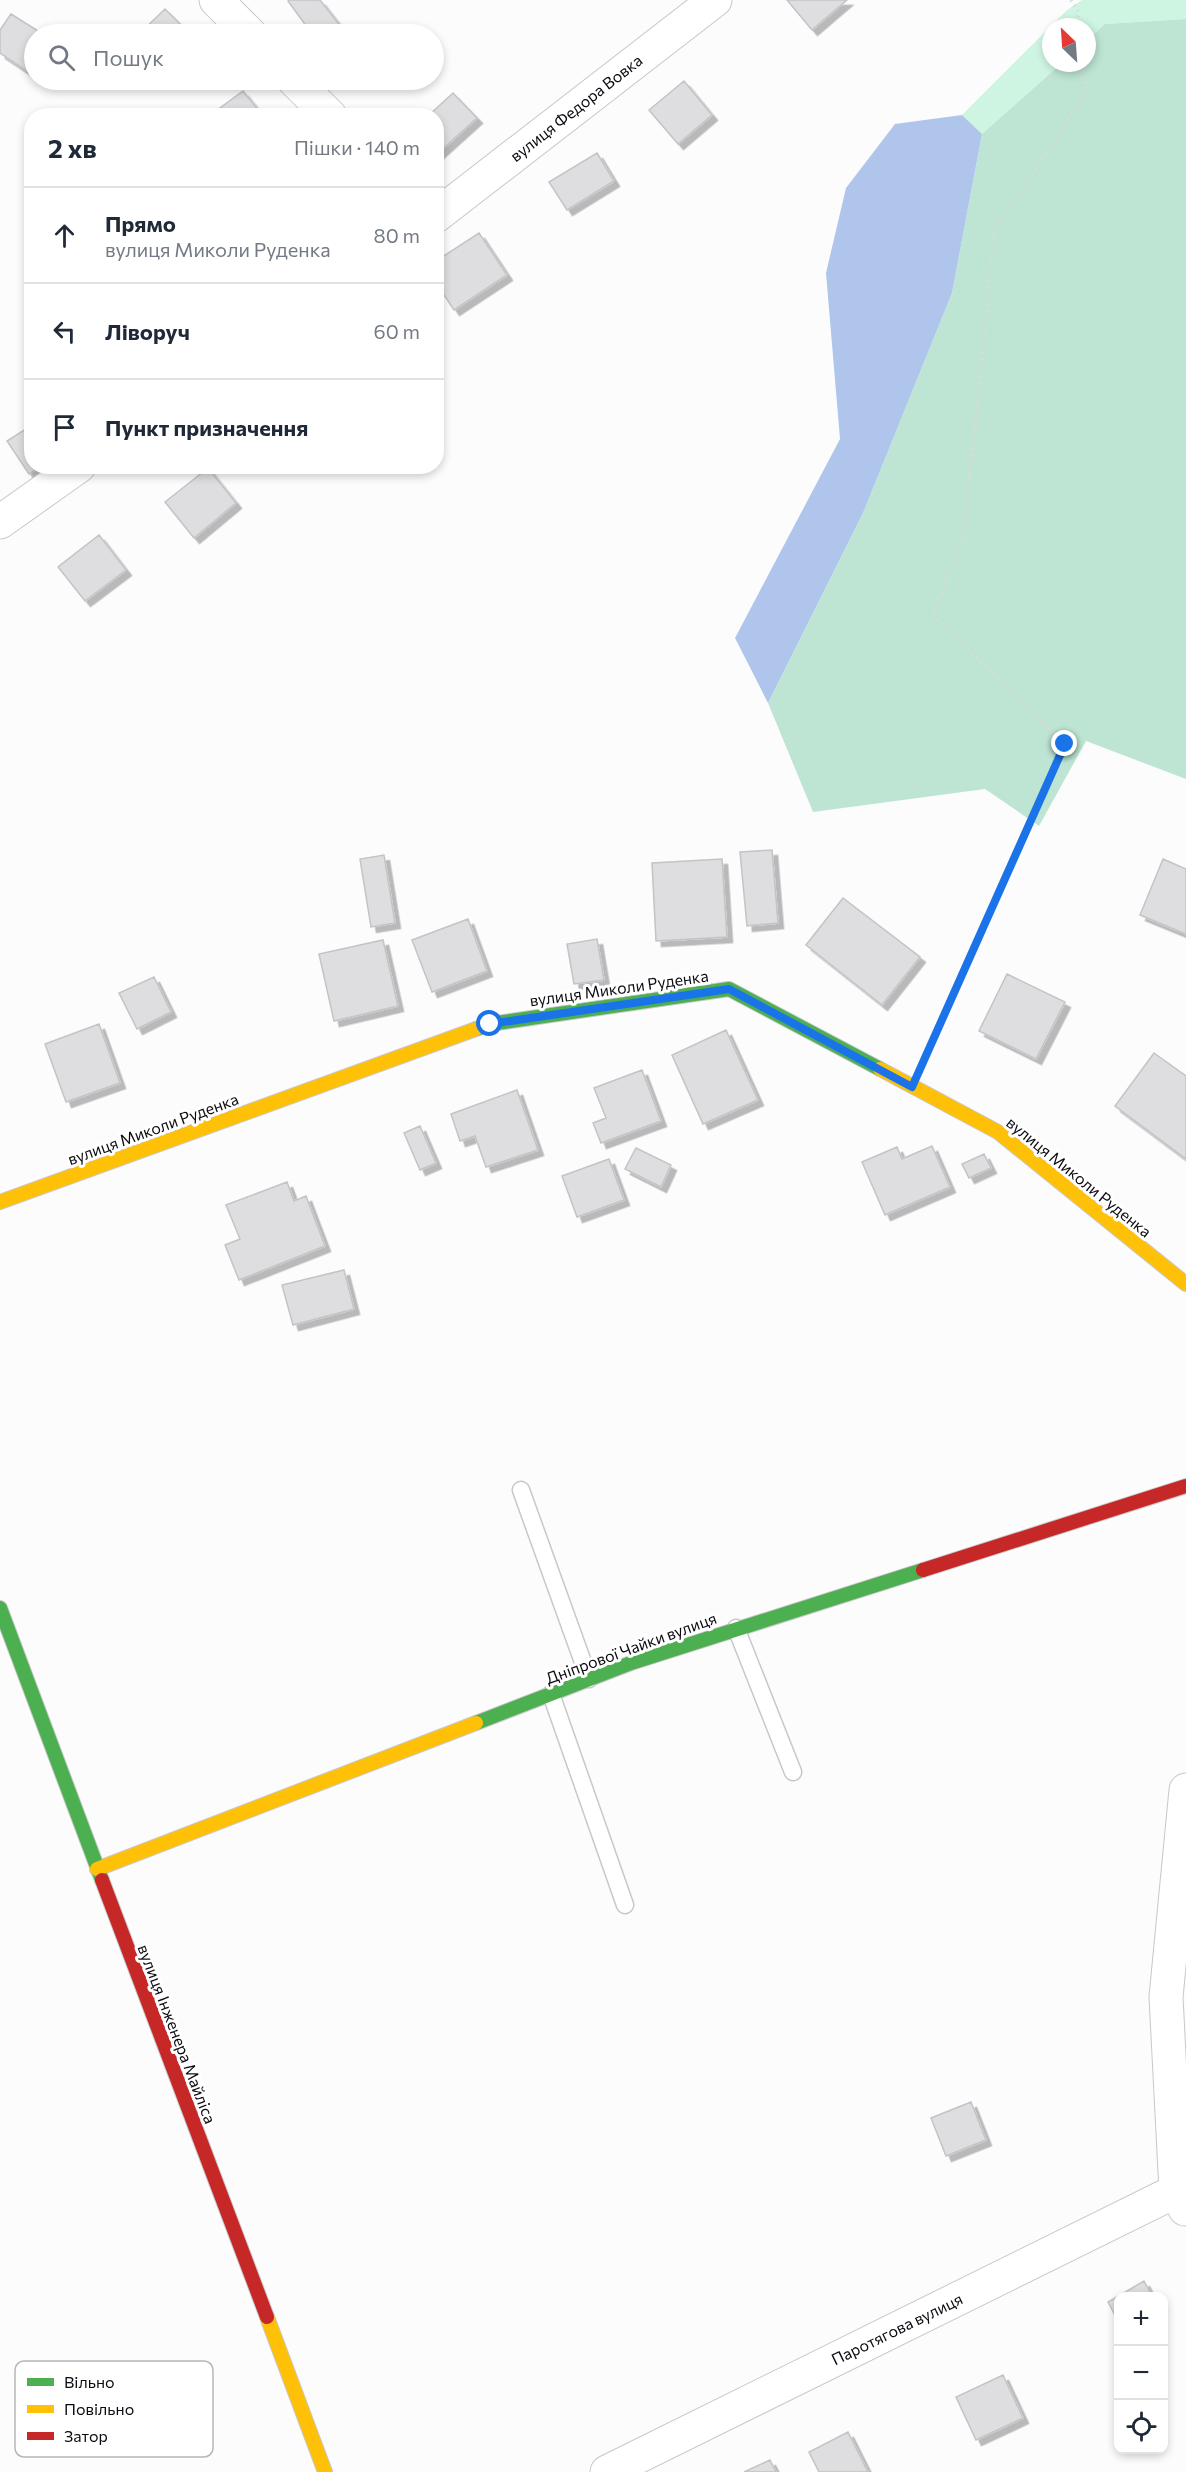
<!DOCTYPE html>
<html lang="uk">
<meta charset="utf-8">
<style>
:root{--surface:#fff;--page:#f6f6f7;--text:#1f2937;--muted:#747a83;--line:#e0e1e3}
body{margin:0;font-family:Commissioner,sans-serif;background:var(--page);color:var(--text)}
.controls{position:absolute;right:18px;bottom:18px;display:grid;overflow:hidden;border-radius:12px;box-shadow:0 3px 9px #0003}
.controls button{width:54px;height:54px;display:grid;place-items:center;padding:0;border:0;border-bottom:2px solid var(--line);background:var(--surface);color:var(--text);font:30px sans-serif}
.compass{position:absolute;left:1042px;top:18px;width:54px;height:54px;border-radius:50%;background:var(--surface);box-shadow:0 3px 9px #0003;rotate:335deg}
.stop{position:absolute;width:18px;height:18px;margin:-14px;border:4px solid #1a73e8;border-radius:50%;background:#fff}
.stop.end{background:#1a73e8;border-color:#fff;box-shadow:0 2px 6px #0008}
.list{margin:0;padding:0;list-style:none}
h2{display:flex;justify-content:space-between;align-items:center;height:78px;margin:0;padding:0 24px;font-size:26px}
h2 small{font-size:20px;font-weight:400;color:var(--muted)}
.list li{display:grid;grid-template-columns:39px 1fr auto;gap:18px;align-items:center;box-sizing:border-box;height:96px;padding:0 24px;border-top:2px solid var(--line)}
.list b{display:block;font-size:22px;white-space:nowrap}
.list p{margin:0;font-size:20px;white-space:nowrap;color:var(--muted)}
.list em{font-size:20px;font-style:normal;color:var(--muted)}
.icon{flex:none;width:33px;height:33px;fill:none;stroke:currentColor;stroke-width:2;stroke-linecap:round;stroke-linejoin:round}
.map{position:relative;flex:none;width:1186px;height:2472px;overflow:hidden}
.search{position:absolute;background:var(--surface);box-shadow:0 3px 9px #0003;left:24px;top:24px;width:420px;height:66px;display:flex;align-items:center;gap:15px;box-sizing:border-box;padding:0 21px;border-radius:33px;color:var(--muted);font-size:22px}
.panel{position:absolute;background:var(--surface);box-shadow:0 3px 9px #0003;left:24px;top:108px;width:420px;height:366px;border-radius:24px}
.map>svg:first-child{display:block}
</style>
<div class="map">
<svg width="1186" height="2472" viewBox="0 0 1186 2472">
<defs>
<filter id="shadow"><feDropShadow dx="5.5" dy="5.5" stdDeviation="0" flood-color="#0004"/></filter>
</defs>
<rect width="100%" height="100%" fill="#fcfcfc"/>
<!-- green -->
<path fill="#cef4e2" d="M1082 0H1186V19L1105 24 1087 40V27H1051V63H1062L982 134 962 115 1067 10Z"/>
<!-- forest -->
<path fill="#bee5d3" d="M1186 19V779L1086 741 1039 826 985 789 813 812 768 703 863 513 952 293 982 134 1062 63H1087V40L1105 24Z"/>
<!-- water -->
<path fill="#afc5eb" d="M962 115 982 134 952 293 863 513 768 703 735 638 840 439 826 273 846 188 895 124Z"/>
<!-- building -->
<path fill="#dedde0" stroke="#c4c3c7" stroke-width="1.5" filter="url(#shadow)" d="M289 0H320L341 27 331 34H312L288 1Z
M787 0H847L812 30Z
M165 9 190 34H139Z
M11 14 43 34H34V60L27 71 0 53V30Z
M684 81 712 115 678 144 649 110Z
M243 91 263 116H226L220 108Z
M453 93 477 118 436 155V116H428Z
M597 153 614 181 567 210 549 182Z
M479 233 507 275 454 310 436 283V261Z
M32 425V466H41L29 474 7 441Z
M208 468 236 503 194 538 165 502Z
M99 535 126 570 85 601 58 567Z
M772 850 778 923 747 926 740 852Z
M384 855 395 923 371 927 360 859Z
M722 859 727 937 656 941 652 863Z
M1163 859 1186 869V934L1140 915Z
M843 898 920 957 882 1005 806 945Z
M468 919 487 971 432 992 412 940Z
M597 939 604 980 574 984 567 944Z
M383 940 398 1006 334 1021 319 954Z
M1007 974 1065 1002 1036 1059 979 1031Z
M154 977 171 1012 137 1029 119 993Z
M99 1024 120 1083 66 1102 45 1044Z
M726 1030 758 1100 703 1124 672 1055Z
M1154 1053 1186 1076V1159L1115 1106Z
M642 1070 661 1121 601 1143 593 1123 606 1118 594 1088Z
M517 1090 538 1150 486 1167 475 1136 460 1141 451 1114Z
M420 1126 436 1163 420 1170 404 1133Z
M932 1146 950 1187 885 1215 862 1162 897 1147 902 1159Z
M636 1148 671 1165 661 1187 625 1169Z
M984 1154 991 1168 969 1178 962 1164Z
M609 1159 624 1200 577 1217 562 1176Z
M287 1182 294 1201 306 1196 325 1246 239 1280 225 1245 240 1239 226 1205Z
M344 1270 354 1309 293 1325 282 1285Z
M971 2102 986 2140 946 2156 931 2118Z
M1144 2281 1152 2296H1118V2321L1108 2302Z
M1003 2375 1023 2418 976 2440 956 2397Z
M848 2432 868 2472H819L809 2452Z
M770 2460 776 2472H744Z"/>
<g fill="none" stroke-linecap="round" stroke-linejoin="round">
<defs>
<path id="lane" d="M521 1490 589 1679
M736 1628 793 1772
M551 1694 625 1905"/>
<path id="street" d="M216 0 250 34
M294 80 330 116
M436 216 715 0
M0 522 79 466
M1185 2209 1176 2191 1166 1997 1186 1790
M607 2472 1186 2186"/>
<path id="fast" d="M476 1029 490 1024 729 989 880 1069
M0 1608 102 1880
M476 1723 631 1663 923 1570"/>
<path id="slow" d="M880 1069 998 1132 1186 1284
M0 1202 476 1029
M97 1869 476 1723
M267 2317 325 2472"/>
<path id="jam" d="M923 1570 1186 1486
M102 1880 267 2317"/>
</defs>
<!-- lane casing -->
<use href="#lane" stroke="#c8c8cc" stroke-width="19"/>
<!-- street casing -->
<use href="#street" stroke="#c8c8cc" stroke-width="35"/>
<!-- fast casing -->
<use href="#fast" stroke="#c8c8cc" stroke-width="16"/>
<!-- slow casing -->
<use href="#slow" stroke="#c8c8cc" stroke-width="16"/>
<!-- jam casing -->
<use href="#jam" stroke="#c8c8cc" stroke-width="16"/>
<!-- path -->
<path stroke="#dadadb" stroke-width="4" stroke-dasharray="1.5 4.5" stroke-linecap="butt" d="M1071 0 1079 13 1074 27
M927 1054 1065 744 933 615 964 537 995 226 1041 162 1087 89 1080 63"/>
<!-- lane -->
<use href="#lane" stroke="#fff" stroke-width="16"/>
<!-- street -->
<use href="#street" stroke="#fff" stroke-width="33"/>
<!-- fast -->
<use href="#fast" stroke="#4caf50" stroke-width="14"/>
<!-- slow -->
<use href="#slow" stroke="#ffc107" stroke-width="14"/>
<!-- jam -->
<use href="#jam" stroke="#c62828" stroke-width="14"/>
</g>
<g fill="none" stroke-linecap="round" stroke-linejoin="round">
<!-- route -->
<path stroke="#1a73e8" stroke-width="8" d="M490 1024 729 989 912 1087 1065 744"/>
</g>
<g text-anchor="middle" stroke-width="6" stroke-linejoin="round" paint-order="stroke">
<!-- street labels -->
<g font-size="16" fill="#0c0b12" stroke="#fff">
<text transform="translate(576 108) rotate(-38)" y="6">вулиця Федора Вовка</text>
<text transform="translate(619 988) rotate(-8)" y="6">вулиця Миколи Руденка</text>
<text transform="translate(153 1129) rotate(-20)" y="6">вулиця Миколи Руденка</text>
<text transform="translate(1079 1177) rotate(39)" y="6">вулиця Миколи Руденка</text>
<text transform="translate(631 1648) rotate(-20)" y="6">Дніпрової Чайки вулиця</text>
<text transform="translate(177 2034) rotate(69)" y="6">вулиця Інженера Майліса</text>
<text transform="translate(897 2329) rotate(-26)" y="6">Паротягова вулиця</text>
</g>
</g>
<!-- legend -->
<rect x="15" y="2361" width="198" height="96" rx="9" fill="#fff" stroke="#b6b6b8" stroke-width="1.5"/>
<rect x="27" y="2378" width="27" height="8" fill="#4caf50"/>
<rect x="27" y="2405" width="27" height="8" fill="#ffc107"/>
<rect x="27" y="2432" width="27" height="8" fill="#c62828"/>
<g font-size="16" fill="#0c0b12">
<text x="64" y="2388">Вільно</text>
<text x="64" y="2415">Повільно</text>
<text x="64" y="2442">Затор</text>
</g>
</svg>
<div class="controls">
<button>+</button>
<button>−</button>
<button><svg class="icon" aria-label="locate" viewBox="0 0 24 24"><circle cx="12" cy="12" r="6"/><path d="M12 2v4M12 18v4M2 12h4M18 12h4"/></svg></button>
</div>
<svg class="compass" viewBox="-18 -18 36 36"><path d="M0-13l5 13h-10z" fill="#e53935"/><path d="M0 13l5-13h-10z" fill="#747a83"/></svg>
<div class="stop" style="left:490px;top:1024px"></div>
<div class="stop end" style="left:1065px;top:744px"></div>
<div class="search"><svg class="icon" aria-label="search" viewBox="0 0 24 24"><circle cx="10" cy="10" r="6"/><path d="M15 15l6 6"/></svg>Пошук</div>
<section class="panel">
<h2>2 хв<small>Пішки · 140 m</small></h2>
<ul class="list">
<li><svg class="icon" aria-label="ahead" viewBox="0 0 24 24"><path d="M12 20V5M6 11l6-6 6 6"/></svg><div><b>Прямо</b><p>вулиця Миколи Руденка</p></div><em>80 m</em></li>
<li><svg class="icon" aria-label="left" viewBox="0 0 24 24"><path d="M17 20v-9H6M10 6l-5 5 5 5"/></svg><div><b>Ліворуч</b></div><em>60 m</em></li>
<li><svg class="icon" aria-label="arrive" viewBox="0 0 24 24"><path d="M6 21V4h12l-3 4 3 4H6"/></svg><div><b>Пункт призначення</b></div></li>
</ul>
</section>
</div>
